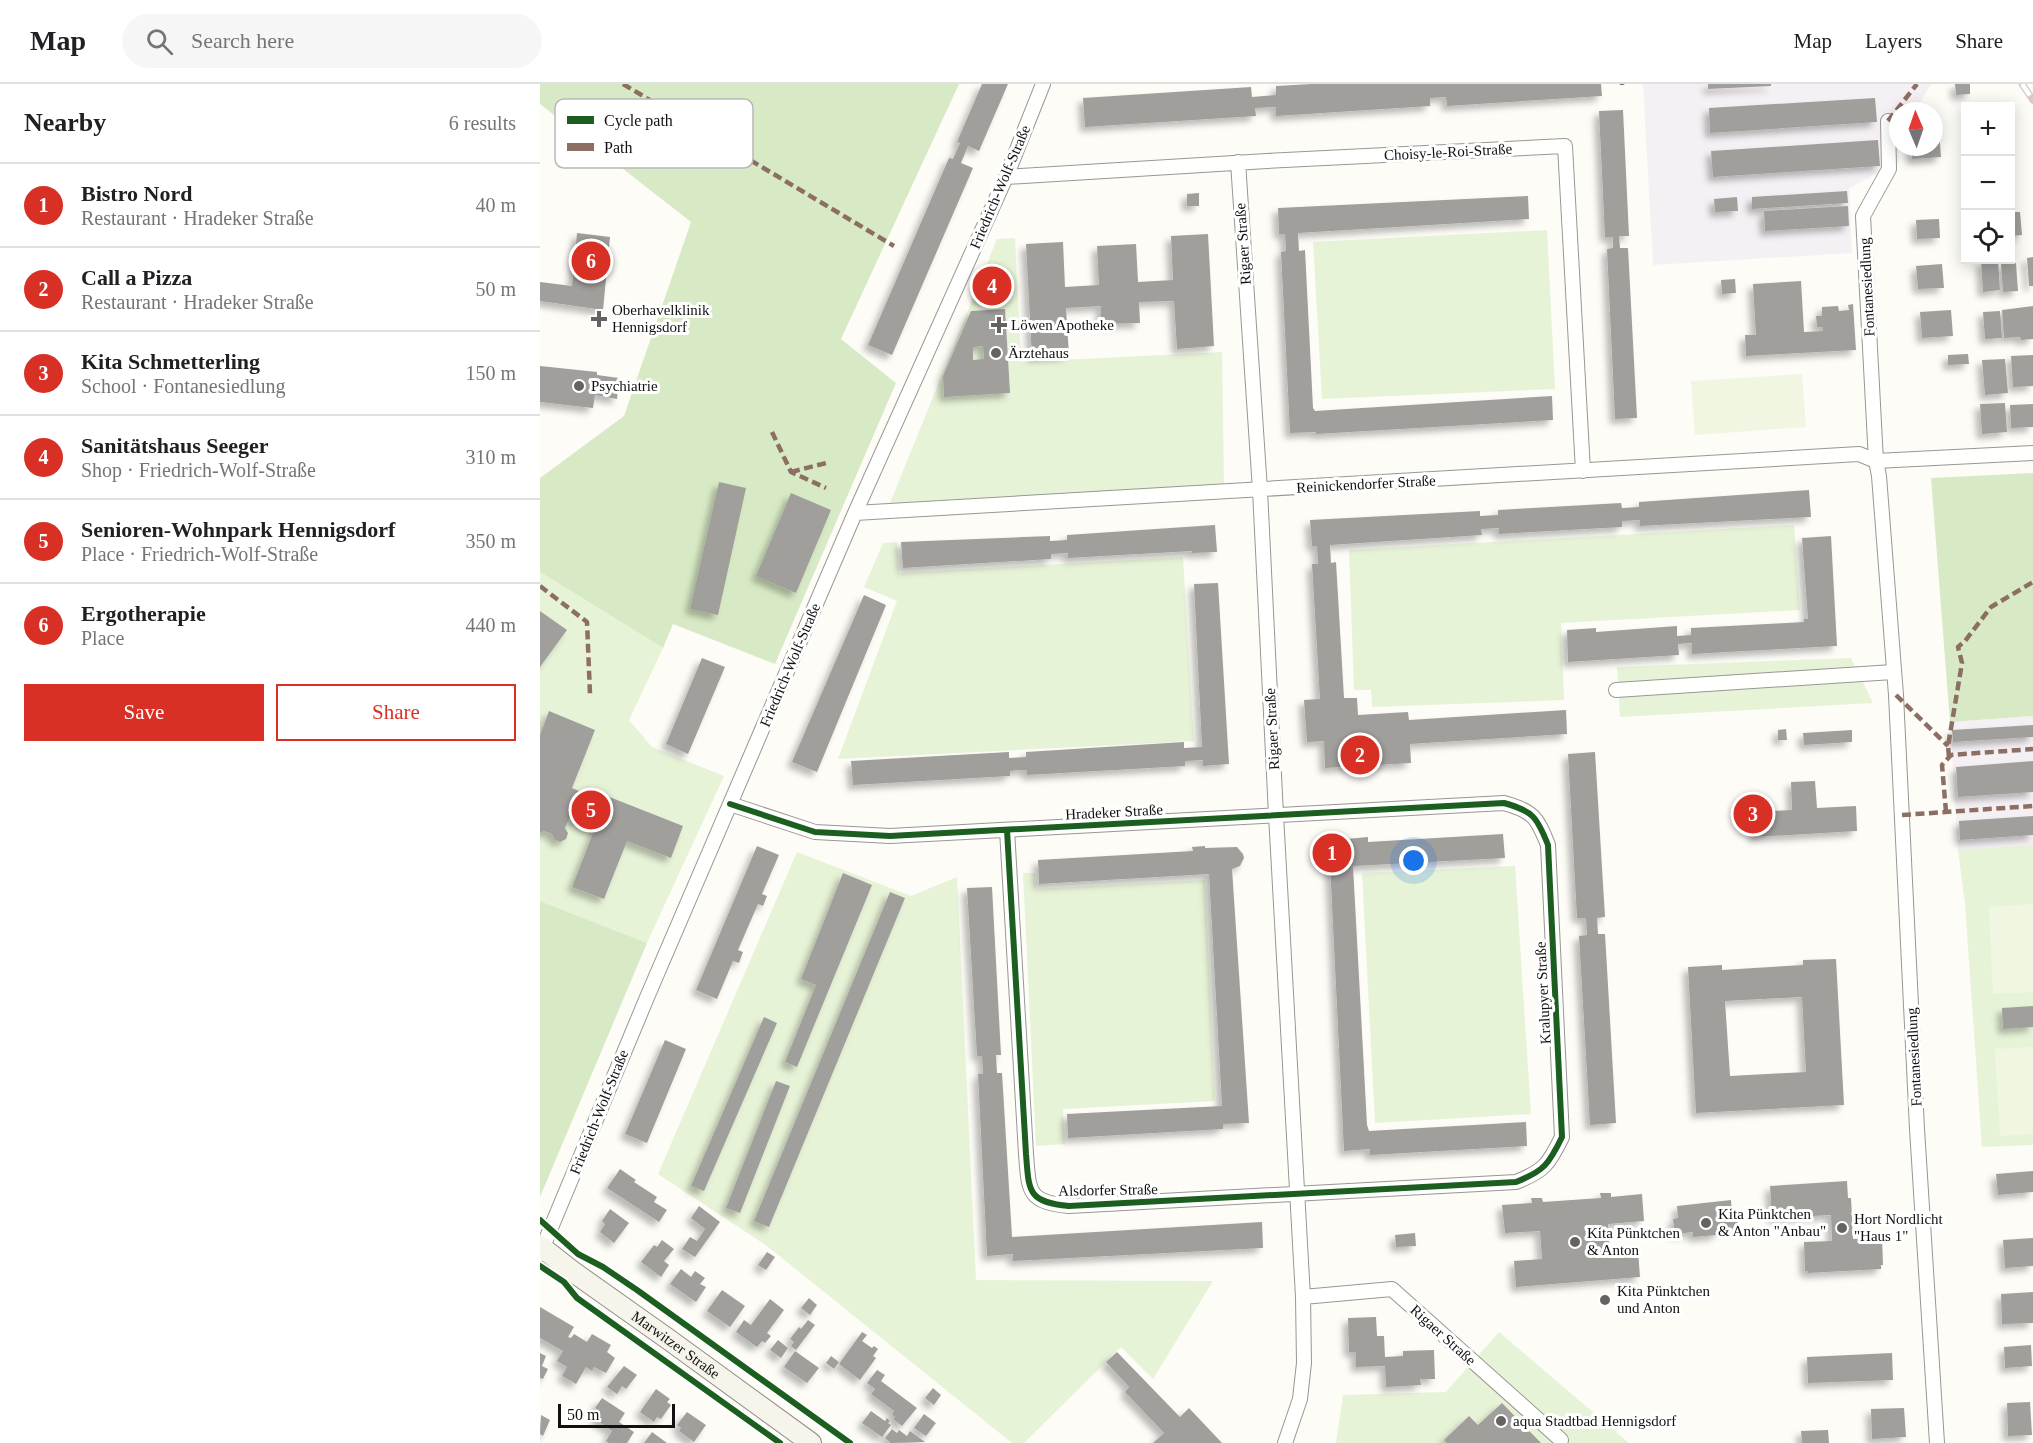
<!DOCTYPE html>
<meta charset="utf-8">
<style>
:root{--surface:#fff;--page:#f6f6f6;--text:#202124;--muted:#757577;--line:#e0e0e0;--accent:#d93025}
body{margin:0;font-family:Georgia,serif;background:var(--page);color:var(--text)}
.controls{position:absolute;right:18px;top:18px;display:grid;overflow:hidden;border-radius:0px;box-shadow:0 3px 15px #0003}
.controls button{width:54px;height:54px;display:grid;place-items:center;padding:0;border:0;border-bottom:2px solid var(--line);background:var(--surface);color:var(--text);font:30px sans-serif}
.compass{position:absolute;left:1349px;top:18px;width:54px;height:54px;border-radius:50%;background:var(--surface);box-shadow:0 3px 15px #0003;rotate:358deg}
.scale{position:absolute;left:18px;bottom:15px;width:117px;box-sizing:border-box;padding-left:6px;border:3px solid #111;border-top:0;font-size:16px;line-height:21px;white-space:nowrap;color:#111;-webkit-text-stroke:4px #fff;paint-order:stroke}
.you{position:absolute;left:874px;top:777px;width:21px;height:21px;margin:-15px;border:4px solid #fff;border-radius:50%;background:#1a73e8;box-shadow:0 0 0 9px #1a73e833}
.badge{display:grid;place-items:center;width:39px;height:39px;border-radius:50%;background:var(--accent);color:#fff;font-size:20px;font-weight:700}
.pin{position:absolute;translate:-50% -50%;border:3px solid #fff;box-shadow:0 2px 6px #0006}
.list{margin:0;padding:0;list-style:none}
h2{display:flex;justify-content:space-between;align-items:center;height:78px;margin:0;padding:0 24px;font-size:26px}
h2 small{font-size:20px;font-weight:400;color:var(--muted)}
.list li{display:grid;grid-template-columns:39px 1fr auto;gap:18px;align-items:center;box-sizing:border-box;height:84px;padding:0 24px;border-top:2px solid var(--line)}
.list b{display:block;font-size:22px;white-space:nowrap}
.list p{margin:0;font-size:20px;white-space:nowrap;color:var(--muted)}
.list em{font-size:20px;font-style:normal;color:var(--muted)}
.actions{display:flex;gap:12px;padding:18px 24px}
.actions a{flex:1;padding:14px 0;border:2px solid var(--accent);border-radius:0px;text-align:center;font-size:21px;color:var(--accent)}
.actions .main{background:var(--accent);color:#fff}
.icon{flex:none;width:33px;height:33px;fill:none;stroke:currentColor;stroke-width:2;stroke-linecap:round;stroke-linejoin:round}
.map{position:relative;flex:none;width:1493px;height:1359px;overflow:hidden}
header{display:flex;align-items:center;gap:36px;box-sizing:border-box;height:84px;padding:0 30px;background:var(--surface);border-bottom:2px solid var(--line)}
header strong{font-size:28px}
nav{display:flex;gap:33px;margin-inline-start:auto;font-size:21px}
.search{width:420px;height:54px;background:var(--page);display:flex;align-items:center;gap:15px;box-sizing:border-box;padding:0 21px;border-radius:33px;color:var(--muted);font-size:22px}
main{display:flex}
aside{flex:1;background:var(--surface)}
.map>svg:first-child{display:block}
</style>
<header>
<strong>Map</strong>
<div class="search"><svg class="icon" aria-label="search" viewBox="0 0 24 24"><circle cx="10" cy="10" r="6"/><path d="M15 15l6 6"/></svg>Search here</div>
<nav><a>Map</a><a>Layers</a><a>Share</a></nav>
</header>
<main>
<aside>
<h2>Nearby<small>6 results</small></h2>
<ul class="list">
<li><span class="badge">1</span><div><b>Bistro Nord</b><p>Restaurant · Hradeker Straße</p></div><em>40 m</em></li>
<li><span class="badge">2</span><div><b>Call a Pizza</b><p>Restaurant · Hradeker Straße</p></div><em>50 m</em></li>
<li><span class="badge">3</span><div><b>Kita Schmetterling</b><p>School · Fontanesiedlung</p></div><em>150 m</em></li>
<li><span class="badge">4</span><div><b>Sanitätshaus Seeger</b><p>Shop · Friedrich-Wolf-Straße</p></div><em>310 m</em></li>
<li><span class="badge">5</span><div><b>Senioren-Wohnpark Hennigsdorf</b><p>Place · Friedrich-Wolf-Straße</p></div><em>350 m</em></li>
<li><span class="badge">6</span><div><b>Ergotherapie</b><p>Place</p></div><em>440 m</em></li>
</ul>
<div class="actions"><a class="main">Save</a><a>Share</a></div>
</aside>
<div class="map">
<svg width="1493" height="1359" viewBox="0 0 1493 1359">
<defs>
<filter id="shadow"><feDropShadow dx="-5" dy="5" stdDeviation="3" flood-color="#0004"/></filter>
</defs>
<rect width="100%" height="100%" fill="#fdfcf7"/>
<!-- industrial -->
<path fill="#f5f0f3" d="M1103 0H1391L1375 27H1358L1357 40 1359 78 1309 104 1312 169 1113 181Z
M1493 632V761L1418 766 1410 638Z"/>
<!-- green -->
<path fill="#e7f3d7" d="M1007 146 1015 305 782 315 773 158Z
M475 154 481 278 682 268 684 401 350 419 457 155Z
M1254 441 1260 526 1021 539 1024 616 832 623 831 606H814L809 466Z
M357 458 359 489 643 473 654 657 298 675 357 517 324 503 343 459Z
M0 488 123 564 89 636 112 663 184 692 107 859 0 817Z
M1311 574 1333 619 1080 633 1077 583Z
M1493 761V1061L1442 1063 1425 820 1418 766Z
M257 768 371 812 417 793 436 1196 673 1197 613 1295 581 1263 484 1359H472L227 1162 118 1090Z
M975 782 991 1030 835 1039 822 789Z
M483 789H495L496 805 665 796 675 1017 523 1025 525 1060 496 1062Z
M959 1248 1089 1359H796L803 1311 906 1308Z"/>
<!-- forest -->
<path fill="#d8eac5" d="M0 0H419L301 255 356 299 235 580 133 540 123 564 0 488V394L84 332 151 138 0 20Z
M1493 389V632L1410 638 1391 394Z
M0 817 107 859 0 1113Z"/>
<!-- pitch -->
<path fill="#f0f6e1" d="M1262 290 1266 343 1155 351 1151 297Z
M1493 820V908L1453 910 1449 823Z
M1493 963V1050L1460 1052 1455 965Z"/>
<!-- building -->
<path fill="#a19f9c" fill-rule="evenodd" filter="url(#shadow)" d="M442 0H468L439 67 428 62 421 79 433 84 352 271 328 261 409 74 413 75 420 59 417 58Z
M772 0H1061L1062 12 907 22 906 13 890 14V22L736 32V23L715 24 716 32 545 43 543 14 711 3 712 13 736 11V2Z
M1168 0H1231V2L1168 5Z
M1415 0H1430V10L1416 11Z
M1335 14 1337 38 1170 49 1169 24Z
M1083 26 1089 152H1079L1080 164H1088L1097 334 1075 335 1067 165 1073 164V153H1065L1059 27Z
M1394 46H1399L1401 73 1372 75 1371 63H1394Z
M1338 56 1340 82 1173 93 1171 67Z
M1470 81H1472L1474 99H1470Z
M1307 107 1308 119 1212 125V113Z
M659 109V122H647V110Z
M988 112 989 135 758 149 759 167 765 166 773 324 775 327 1012 312 1013 336 776 350V348L750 349 741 168 746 167 745 150H739L738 124Z
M1197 113 1198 127 1175 128 1174 115Z
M1308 122 1309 142 1225 147 1224 127Z
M1470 128H1480L1482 151 1470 152Z
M1399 135 1400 154 1377 155 1376 136Z
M37 149 70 153 63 226 0 217V198L32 202Z
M668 150 674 262 637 265 634 217 599 218 600 239 561 240V222L526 224 529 271 492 273 486 160 523 158 525 203 559 201 557 162 596 160 598 198 633 196 631 152Z
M1493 173V202H1489L1487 174Z
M1458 176 1460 206 1443 208 1441 177Z
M1476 179 1478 207 1463 208 1461 180Z
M1402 180 1404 204 1378 205 1376 182Z
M461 189 462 214 436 215 446 190Z
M1195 195 1196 209 1182 210 1181 196Z
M1261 197 1264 248 1283 247V243H1277L1276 232H1282V223L1298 222 1299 227 1309 226 1308 221 1313 220 1316 266 1206 272 1205 251H1216L1213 200Z
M1493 222V255L1481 256 1480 253 1464 254 1462 226Z
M465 225 470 309 404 313 403 292 431 227ZM443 262 444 275 433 276V263Z
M1411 226 1413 252 1382 254 1380 228Z
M1460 227 1462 254 1445 255 1443 228Z
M1428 270 1429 280 1408 281V271Z
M1493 271V302L1473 303 1471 272Z
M1465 275 1468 309 1445 311 1442 276Z
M0 282 57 288V291L79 294 77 315 55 311 53 324 0 318Z
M1465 319 1467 348 1442 350 1440 320Z
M1493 320V343L1471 344 1470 321Z
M179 398 206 404 178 531 150 525Z
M1269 406 1271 433 1100 442V436L1082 437V443L959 450V444L941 445 942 451 790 461 791 479 796 478 804 614H817L818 631 868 628 869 636 1026 626 1027 650 870 660 871 679 785 684 784 657 767 658 764 616 780 615 772 480H778L777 462H772L770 436 940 427V432L958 431V426L1081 419 1082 424 1099 423V418Z
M251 409 291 426 256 509 216 492Z
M675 441 677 468 652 469V467L528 474V469L511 470V475L363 484 361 458 510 452V457L527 456V451Z
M1291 452 1297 562 1152 570V559L1138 560 1139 571 1028 578 1027 546 1056 544V548L1137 542V552L1151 551V544L1264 538V535H1268L1262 454Z
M678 499 689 680 663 682V676L645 677V682L487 691V686H478L470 687V692L313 701 311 677 469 668V674L486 673V668L644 658V664L662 663 654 500Z
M324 511 346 521 277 688 252 678Z
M0 527 27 546 0 583Z
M162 574 185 583 148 670 126 660Z
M9 627 55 646 32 704 65 718 67 712 143 742 131 774 87 757 64 815 32 803 55 744 29 735 25 744 28 749 26 755 20 758 14 755 12 750 4 747 0 749V651Z
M1493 641V653L1413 658 1412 646Z
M1246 645 1247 656H1238V646Z
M1312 646V658L1264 661 1263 649Z
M1055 668 1065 833 1057 834 1058 850H1065L1076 1039 1050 1041 1039 852 1047 851 1046 834H1037L1028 670Z
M1493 677V708L1418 713 1416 683Z
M1275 697 1277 724 1316 722 1317 747 1214 753 1212 728 1252 726 1251 698Z
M1493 732V751L1420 756 1419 737Z
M963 750 965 774 813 782 827 1041 829 1047 986 1038 987 1062 830 1071V1065L804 1067 790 779 784 778 778 773V762L786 757 828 753V758Z
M217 762 239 771 222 810 227 812 223 822 218 820 198 866 203 868 199 879 193 877 177 915 156 906Z
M665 762V764L697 763 703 770 704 774 700 782 692 785 709 1039 683 1040V1045L528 1054 527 1030 682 1022 669 790 499 800 498 776 653 767 652 763Z
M303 789 332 801 257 983 245 978 276 901 261 895Z
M452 803 461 971H456L457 989H462L472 1153 722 1138 723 1164 473 1177V1170L447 1172 438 990H443L442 972H437L427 804Z
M350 808 365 814 229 1143 214 1137Z
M1296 875 1304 1021 1156 1029 1148 883 1182 881V886L1263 881V876ZM1262 913 1266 988 1190 992 1185 917Z
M1493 922V943L1463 945 1462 924Z
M224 933 237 939 164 1107 151 1102Z
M125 956 146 965 107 1059 85 1050Z
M236 997 250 1002 200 1129 186 1124Z
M80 1085 96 1096 94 1098 117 1113 114 1118 127 1126 119 1138 67 1104Z
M1493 1087V1108L1458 1111 1456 1090Z
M1307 1097 1308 1114H1311L1313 1155 1342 1154 1343 1181H1341V1185L1268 1189V1187H1265L1264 1158 1292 1157 1291 1131 1232 1134 1230 1102Z
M1060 1109H1071V1113L1102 1110 1104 1137 1068 1140 1070 1169 1098 1167 1100 1193 976 1203 974 1177 1002 1175 1000 1147 965 1149 962 1121 992 1119 991 1114H1002L1003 1118 1061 1114Z
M1191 1116 1192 1130H1197L1198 1144 1177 1146V1151L1153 1153V1148L1135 1150 1133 1135 1138 1134 1137 1122Z
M159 1122 180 1138 155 1173 142 1165 150 1153 157 1157 165 1145 151 1134Z
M70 1125 89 1139 74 1159 60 1148 65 1140 62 1137Z
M875 1149 876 1162 856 1163 855 1151Z
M1493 1154V1182L1465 1184 1463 1156Z
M122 1156 134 1165 124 1177 129 1181 121 1193 101 1178 114 1161 117 1163Z
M227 1168 235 1173 226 1186 218 1181Z
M141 1185 151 1193 155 1187 165 1194 160 1200 166 1203 156 1218 130 1200Z
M182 1206 205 1222 190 1243 167 1227Z
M1493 1208V1239L1462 1240 1461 1210Z
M269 1214 277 1221 270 1231 261 1224Z
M230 1215 244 1226 227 1249 231 1252 225 1259 222 1257 217 1263 196 1248 204 1236 211 1241Z
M0 1223 34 1243 28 1253 31 1254 34 1250 47 1258 52 1250 71 1261 67 1268 75 1274 66 1289 54 1283 52 1287 46 1283 36 1300 22 1292 27 1283 17 1277 23 1267 0 1254Z
M836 1233 837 1252H844L845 1273 863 1272V1267L894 1266 895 1295H880L881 1301 846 1303 845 1282 816 1283V1268H809L808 1234Z
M268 1236 275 1241 256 1266 251 1262 254 1258 250 1255 259 1243 261 1245Z
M322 1248 327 1251 322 1257 332 1264 334 1262 338 1265 333 1272 336 1274 320 1296 299 1280Z
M238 1256 248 1264 241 1274 230 1266Z
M1491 1261 1492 1282 1465 1284 1464 1263Z
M255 1267 279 1284 267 1299 244 1283Z
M577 1268 640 1333 649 1324 682 1359H613L624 1349 585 1308 589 1303 566 1278Z
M0 1269 6 1272 2 1282 8 1285 3 1295 0 1294Z
M1352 1269 1353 1296 1268 1299 1267 1273Z
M291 1272 299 1278 294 1285 286 1279Z
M84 1282 97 1291 86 1305 82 1302 77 1310 67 1303Z
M337 1286 345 1291 341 1297 377 1324 362 1342 353 1335 355 1333 352 1330 354 1327 331 1310 335 1305 327 1299Z
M393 1304 401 1311 394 1321 385 1314Z
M116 1305 130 1315 127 1318 131 1321 121 1335 117 1333 114 1338 100 1328Z
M62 1314 85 1329 79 1338 94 1348 87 1359H69L66 1357 72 1347 55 1335 60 1327 55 1324Z
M1490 1318 1492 1351 1468 1352 1467 1319Z
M962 1319 1001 1359H907L904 1356 929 1332 938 1341Z
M1364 1324 1366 1353 1332 1355 1331 1325Z
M331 1327 345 1337 347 1334 350 1337 348 1339 351 1341 342 1353 322 1339Z
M147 1328 166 1341 154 1358 139 1347 141 1344 137 1341Z
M384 1330 396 1339 386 1352 374 1344Z
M1 1331 10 1336 3 1352 0 1350Z
M352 1345 357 1349 359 1346 367 1352 370 1347 385 1358 351 1359 345 1354Z
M1288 1346 1289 1359H1262L1261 1347Z
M112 1348 127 1359H104Z"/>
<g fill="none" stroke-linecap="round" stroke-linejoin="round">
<defs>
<path id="street" d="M1348 37 1349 85 1323 132 1336 377 1339 392 1356 611 1377 1045 1397 1359
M698 78 720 406 736 731 763 1213 764 1279 760 1315 745 1359
M466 93 727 77 1025 62 1043 387
M315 429 1319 370 1336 377 1493 369
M1076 606 1353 588
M190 720 275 748 350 752 964 719C993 727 997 733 1008 761L1022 1053C1009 1080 1004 1087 976 1098L529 1122C487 1118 489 1107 486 1070L467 746
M0 1170 108 911 315 429 466 93 503 0
M763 1213 852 1205 1021 1356"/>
<g id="secondary">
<path id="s1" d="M0 1162 32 1187 128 1255 271 1359"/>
</g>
</defs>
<!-- street casing -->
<use href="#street" stroke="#979795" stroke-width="16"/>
<!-- secondary casing -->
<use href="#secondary" stroke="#8e8d8b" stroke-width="22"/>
<!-- street -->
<use href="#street" stroke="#fffffe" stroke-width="14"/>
<!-- secondary -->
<use href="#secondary" stroke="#f6f4eb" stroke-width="20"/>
<defs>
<path id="rail" d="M1482 0 1493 16"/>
</defs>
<!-- rail casing -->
<use href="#rail" stroke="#d9c6c7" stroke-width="7"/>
<!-- rail -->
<use href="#rail" stroke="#fff" stroke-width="4.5" stroke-dasharray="14" stroke-linecap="butt"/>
<!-- quiet -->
<path stroke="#8d6e63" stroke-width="4.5" stroke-dasharray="9 4.5" stroke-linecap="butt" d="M83 0 354 162
M1082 1V0
M1348 37 1377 0
M232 348 251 388 286 404
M251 388 290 378
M0 502 47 538 50 610
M1356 611 1408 662
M1409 673 1408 662 1422 579 1418 563 1425 557 1451 523 1493 498
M1406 728 1402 681 1411 671 1493 665
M1362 731 1493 722"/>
<defs>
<path id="cycleway" d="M190 720 275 748 350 752 964 719C993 727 997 733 1008 761L1022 1053C1009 1080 1004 1087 976 1098L529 1122C487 1118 489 1107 486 1070L467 746
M0 1136 38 1170 63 1183 97 1206 310 1359
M0 1182 24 1198 37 1214 240 1359"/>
</defs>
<!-- cycleway casing -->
<use href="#cycleway" stroke="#fff" stroke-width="10"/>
<!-- cycleway -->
<use href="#cycleway" stroke="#1b5e20" stroke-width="6"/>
</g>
<!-- markers -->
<g fill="#646362" stroke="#fff" stroke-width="2">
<path d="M56 226h6v6h6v6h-6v6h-6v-6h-6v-6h6z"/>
<path d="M456 232h6v6h6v6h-6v6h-6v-6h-6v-6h6z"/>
<circle cx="456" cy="269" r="6"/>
<circle cx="39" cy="302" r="6"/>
<circle cx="1166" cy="1139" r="6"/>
<circle cx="1302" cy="1144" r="6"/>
<circle cx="1035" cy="1158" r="6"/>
<circle cx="1065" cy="1216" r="6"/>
<circle cx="961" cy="1337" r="6"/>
</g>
<g text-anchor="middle" stroke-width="6" stroke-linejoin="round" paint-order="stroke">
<!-- street labels -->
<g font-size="15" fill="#111" stroke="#fff">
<text transform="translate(908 68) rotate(-3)" y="5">Choisy-le-Roi-Straße</text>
<text transform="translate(460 103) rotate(-67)" y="5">Friedrich-Wolf-Straße</text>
<text transform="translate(703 160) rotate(-94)" y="5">Rigaer Straße</text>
<text transform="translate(1327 203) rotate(-93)" y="5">Fontanesiedlung</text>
<text transform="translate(826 400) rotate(-3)" y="5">Reinickendorfer Straße</text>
<text transform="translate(250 581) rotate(-67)" y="5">Friedrich-Wolf-Straße</text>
<text transform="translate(732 645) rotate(-93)" y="5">Rigaer Straße</text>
<text transform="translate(574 728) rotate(-3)" y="5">Hradeker Straße</text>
<text transform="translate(1003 909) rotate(-93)" y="5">Kralupyer Straße</text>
<text transform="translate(1374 973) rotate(-93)" y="5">Fontanesiedlung</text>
<text transform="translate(59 1028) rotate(-68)" y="5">Friedrich-Wolf-Straße</text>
<text transform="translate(568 1106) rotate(-1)" y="5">Alsdorfer Straße</text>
<text transform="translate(903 1251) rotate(42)" y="5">Rigaer Straße</text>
<text dy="5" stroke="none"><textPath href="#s1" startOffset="168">Marwitzer Straße</textPath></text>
</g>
<!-- poi labels -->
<g font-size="15" fill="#111" stroke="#fff" text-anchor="start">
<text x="72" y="231">Oberhavelklinik<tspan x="72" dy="17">Hennigsdorf</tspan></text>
<text x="471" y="246">Löwen Apotheke</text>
<text x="468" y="274">Ärztehaus</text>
<text x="51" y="307">Psychiatrie</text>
<text x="1178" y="1135">Kita Pünktchen<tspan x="1178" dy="17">&amp; Anton "Anbau"</tspan></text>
<text x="1314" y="1140">Hort Nordlicht<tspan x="1314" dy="17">"Haus 1"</tspan></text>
<text x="1047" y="1154">Kita Pünktchen<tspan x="1047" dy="17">&amp; Anton</tspan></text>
<text x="1077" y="1212">Kita Pünktchen<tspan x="1077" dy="17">und Anton</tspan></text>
<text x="973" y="1342">aqua Stadtbad Hennigsdorf</text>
</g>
</g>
<!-- legend -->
<rect x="15" y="15" width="198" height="69" rx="9" fill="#fff" stroke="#b8b8b8" stroke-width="1.5"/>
<rect x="27" y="32" width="27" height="8" fill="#1b5e20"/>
<rect x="27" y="59" width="27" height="8" fill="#8d6e63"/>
<g font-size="16" fill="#111">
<text x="64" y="42">Cycle path</text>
<text x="64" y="69">Path</text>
</g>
</svg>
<div class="controls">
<button>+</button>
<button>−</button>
<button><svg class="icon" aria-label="locate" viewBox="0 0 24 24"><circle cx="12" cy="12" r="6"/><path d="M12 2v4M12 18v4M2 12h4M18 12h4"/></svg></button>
</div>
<svg class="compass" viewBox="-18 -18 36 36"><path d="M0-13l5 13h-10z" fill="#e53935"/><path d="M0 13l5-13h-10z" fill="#757577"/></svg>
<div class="scale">50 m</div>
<div class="you"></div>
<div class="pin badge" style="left:792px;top:769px">1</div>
<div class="pin badge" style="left:820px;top:671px">2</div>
<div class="pin badge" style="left:1213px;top:730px">3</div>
<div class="pin badge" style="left:452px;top:202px">4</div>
<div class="pin badge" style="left:51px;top:726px">5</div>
<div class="pin badge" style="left:51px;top:177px">6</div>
</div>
</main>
